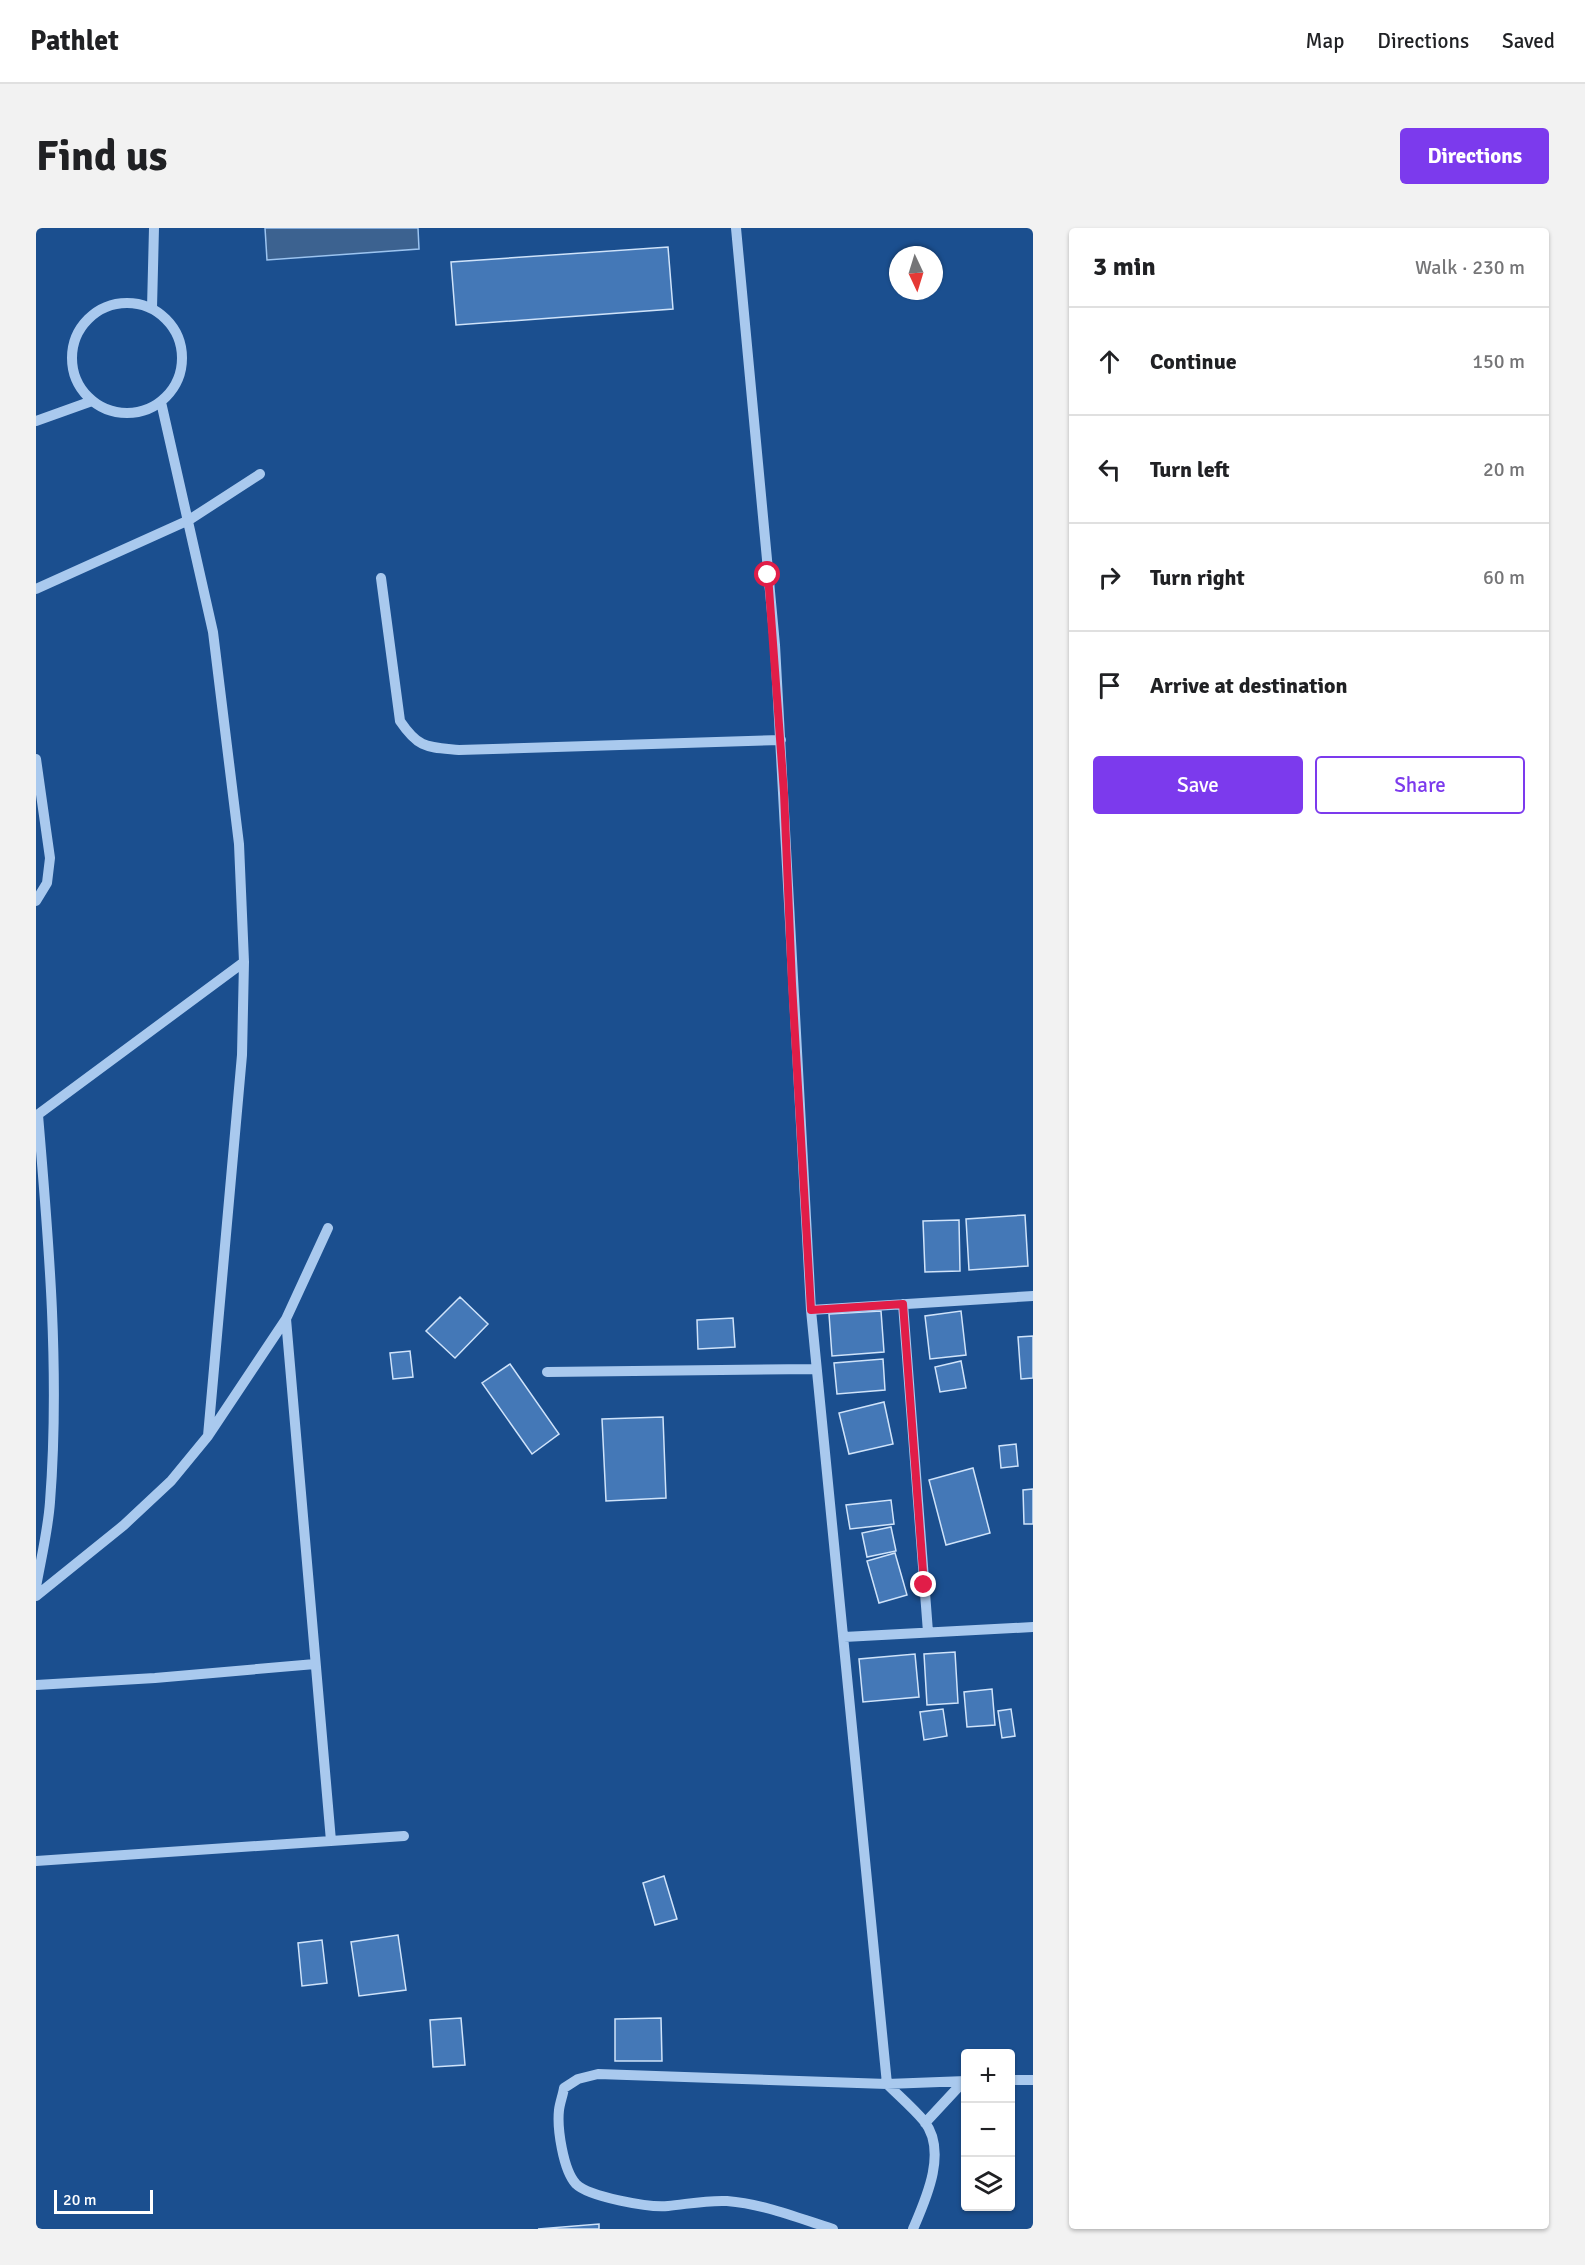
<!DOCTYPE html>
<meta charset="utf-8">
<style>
:root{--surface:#fff;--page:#f2f2f2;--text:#202124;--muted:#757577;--line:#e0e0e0;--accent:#7c3aed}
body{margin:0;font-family:Signika,sans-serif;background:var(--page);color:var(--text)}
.controls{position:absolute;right:18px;bottom:18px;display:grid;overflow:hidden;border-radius:6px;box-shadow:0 2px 4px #0004}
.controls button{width:54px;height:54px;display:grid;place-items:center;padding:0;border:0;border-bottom:2px solid var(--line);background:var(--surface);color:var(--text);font:30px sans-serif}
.compass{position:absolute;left:853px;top:18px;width:54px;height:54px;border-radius:50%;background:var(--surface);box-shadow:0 2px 4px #0004;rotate:176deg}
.scale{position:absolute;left:18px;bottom:15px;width:99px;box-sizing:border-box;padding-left:6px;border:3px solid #fff;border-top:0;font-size:16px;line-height:21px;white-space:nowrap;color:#fff;-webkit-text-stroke:4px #1b4f8f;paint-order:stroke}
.stop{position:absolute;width:18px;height:18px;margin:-14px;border:4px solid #e11d48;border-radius:50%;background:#fff}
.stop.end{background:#e11d48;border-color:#fff;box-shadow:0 2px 6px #0008}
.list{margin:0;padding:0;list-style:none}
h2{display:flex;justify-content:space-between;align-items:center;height:78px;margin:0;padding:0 24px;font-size:26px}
h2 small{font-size:20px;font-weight:400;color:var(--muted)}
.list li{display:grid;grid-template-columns:39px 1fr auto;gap:18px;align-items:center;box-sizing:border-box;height:108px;padding:0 24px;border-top:2px solid var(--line)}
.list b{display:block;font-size:22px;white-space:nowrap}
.list em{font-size:20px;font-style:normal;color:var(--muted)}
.actions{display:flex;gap:12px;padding:18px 24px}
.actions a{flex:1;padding:14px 0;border:2px solid var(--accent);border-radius:6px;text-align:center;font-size:21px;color:var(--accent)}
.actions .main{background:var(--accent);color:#fff}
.icon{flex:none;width:33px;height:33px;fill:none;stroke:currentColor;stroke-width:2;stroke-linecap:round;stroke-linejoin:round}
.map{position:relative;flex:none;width:997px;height:2001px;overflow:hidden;border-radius:6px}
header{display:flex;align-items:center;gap:36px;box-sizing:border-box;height:84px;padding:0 30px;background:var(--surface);border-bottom:2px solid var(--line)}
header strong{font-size:28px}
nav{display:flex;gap:33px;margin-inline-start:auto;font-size:21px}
.intro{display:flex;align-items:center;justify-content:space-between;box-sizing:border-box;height:144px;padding:0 36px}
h1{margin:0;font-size:42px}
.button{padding:15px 27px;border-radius:6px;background:var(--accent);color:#fff;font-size:21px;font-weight:700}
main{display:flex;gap:36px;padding:0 36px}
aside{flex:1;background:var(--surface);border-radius:6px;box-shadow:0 2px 4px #0004}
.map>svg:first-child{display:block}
</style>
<header>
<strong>Pathlet</strong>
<nav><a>Map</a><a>Directions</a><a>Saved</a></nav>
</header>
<div class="intro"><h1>Find us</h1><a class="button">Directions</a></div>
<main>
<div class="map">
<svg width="997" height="2001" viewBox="0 0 997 2001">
<rect width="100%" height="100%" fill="#1b4f8f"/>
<!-- water -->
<path fill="#3c6290" stroke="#9cc4f0" stroke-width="1.5" d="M229 0H382L383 21 231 32Z"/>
<!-- building -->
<path fill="#4478b7" stroke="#cfe3fa" stroke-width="1.5" d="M632 19 637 81 420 97 415 34Z
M989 987 992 1038 933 1042 930 991Z
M923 992 924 1043 889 1044 887 993Z
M424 1069 452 1096 419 1130 390 1103Z
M845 1083 848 1124 796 1128 793 1086Z
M925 1083 930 1127 894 1131 889 1088Z
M697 1090 699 1119 662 1121 661 1092Z
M997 1108V1150L985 1151 982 1109Z
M374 1123 377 1149 357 1151 354 1125Z
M847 1131 849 1162 801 1166 798 1135Z
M925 1133 930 1160 904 1164 899 1139Z
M474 1136 523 1206 496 1226 446 1155Z
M848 1174 857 1216 813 1226 803 1185Z
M627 1189 630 1270 570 1273 566 1191Z
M980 1216 982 1238 965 1240 963 1218Z
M937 1240 954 1305 910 1317 893 1252Z
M997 1261V1296H988L987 1262Z
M855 1272 858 1296 814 1301 810 1277Z
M855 1299 860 1323 831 1329 826 1305Z
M859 1325 871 1367 843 1375 831 1333Z
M919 1424 922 1475 891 1477 888 1426Z
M879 1426 883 1469 827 1474 823 1431Z
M956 1461 959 1497 931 1499 928 1464Z
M907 1481 911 1508 888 1512 884 1484Z
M975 1481 979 1508 966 1510 962 1483Z
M628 1648 641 1691 619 1697 607 1655Z
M362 1707 370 1762 323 1768 315 1714Z
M286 1712 291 1755 266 1758 262 1715Z
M425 1790 429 1837 397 1839 394 1792Z
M625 1790 626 1833H579V1791Z
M563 1996V2001H502Z"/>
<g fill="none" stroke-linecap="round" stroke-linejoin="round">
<!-- minor -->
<path stroke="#a9c9ee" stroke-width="10" d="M700 0 739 417 775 1082 851 1856C863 1868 877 1880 888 1893 912 1923 890 1971 877 2001
M36 130a55 55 0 1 1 110 0a55 55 0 1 1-110 0Z
M116 80 118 0
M125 174 177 404 203 616 208 734 206 827 172 1208
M0 193 56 173
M345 350 364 493C383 521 391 519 423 522L745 512
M0 361 153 292 224 246
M0 531 14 630 11 655 0 673
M0 888 208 734
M867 1076 892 1404
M775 1082 997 1068
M250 1091 295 1613
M511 1144 780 1141
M0 1359C5 1331 12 1302 14 1274 24 1145 13 1016 2 887
M0 1368 88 1297 135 1253 172 1208 250 1091 292 1000
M808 1409 997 1399
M0 1457 119 1450 279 1436
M0 1633 368 1608
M975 1852H997
M889 1895 928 1853
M797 2001C762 1990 728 1976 691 1973 671 1972 652 1976 632 1978 614 1980 553 1969 540 1956 527 1942 521 1900 523 1882 524 1874 527 1867 528 1860L542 1851 562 1846 851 1856 930 1853"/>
</g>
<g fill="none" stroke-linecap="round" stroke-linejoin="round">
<!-- route -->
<path stroke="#e11d48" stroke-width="8" d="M732 347 748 565 756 756 775 1082 867 1076 888 1357"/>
</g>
</svg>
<div class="controls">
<button>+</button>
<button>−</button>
<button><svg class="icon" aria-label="layers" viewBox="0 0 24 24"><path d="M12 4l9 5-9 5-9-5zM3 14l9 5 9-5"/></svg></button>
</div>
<svg class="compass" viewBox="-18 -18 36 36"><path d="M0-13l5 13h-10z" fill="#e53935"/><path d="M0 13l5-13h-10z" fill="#757577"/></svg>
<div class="scale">20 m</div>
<div class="stop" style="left:732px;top:347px"></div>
<div class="stop end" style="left:888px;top:1357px"></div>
</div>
<aside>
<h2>3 min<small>Walk · 230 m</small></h2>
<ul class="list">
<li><svg class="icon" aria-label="ahead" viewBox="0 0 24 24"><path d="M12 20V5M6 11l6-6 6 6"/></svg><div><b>Continue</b></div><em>150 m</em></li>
<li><svg class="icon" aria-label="left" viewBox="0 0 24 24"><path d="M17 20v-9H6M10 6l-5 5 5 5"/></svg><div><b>Turn left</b></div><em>20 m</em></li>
<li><svg class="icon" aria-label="right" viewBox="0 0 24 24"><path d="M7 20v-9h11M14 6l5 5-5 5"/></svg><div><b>Turn right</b></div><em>60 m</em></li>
<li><svg class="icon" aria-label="arrive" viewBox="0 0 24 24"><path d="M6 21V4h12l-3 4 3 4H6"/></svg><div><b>Arrive at destination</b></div></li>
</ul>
<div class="actions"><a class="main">Save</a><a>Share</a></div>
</aside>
</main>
